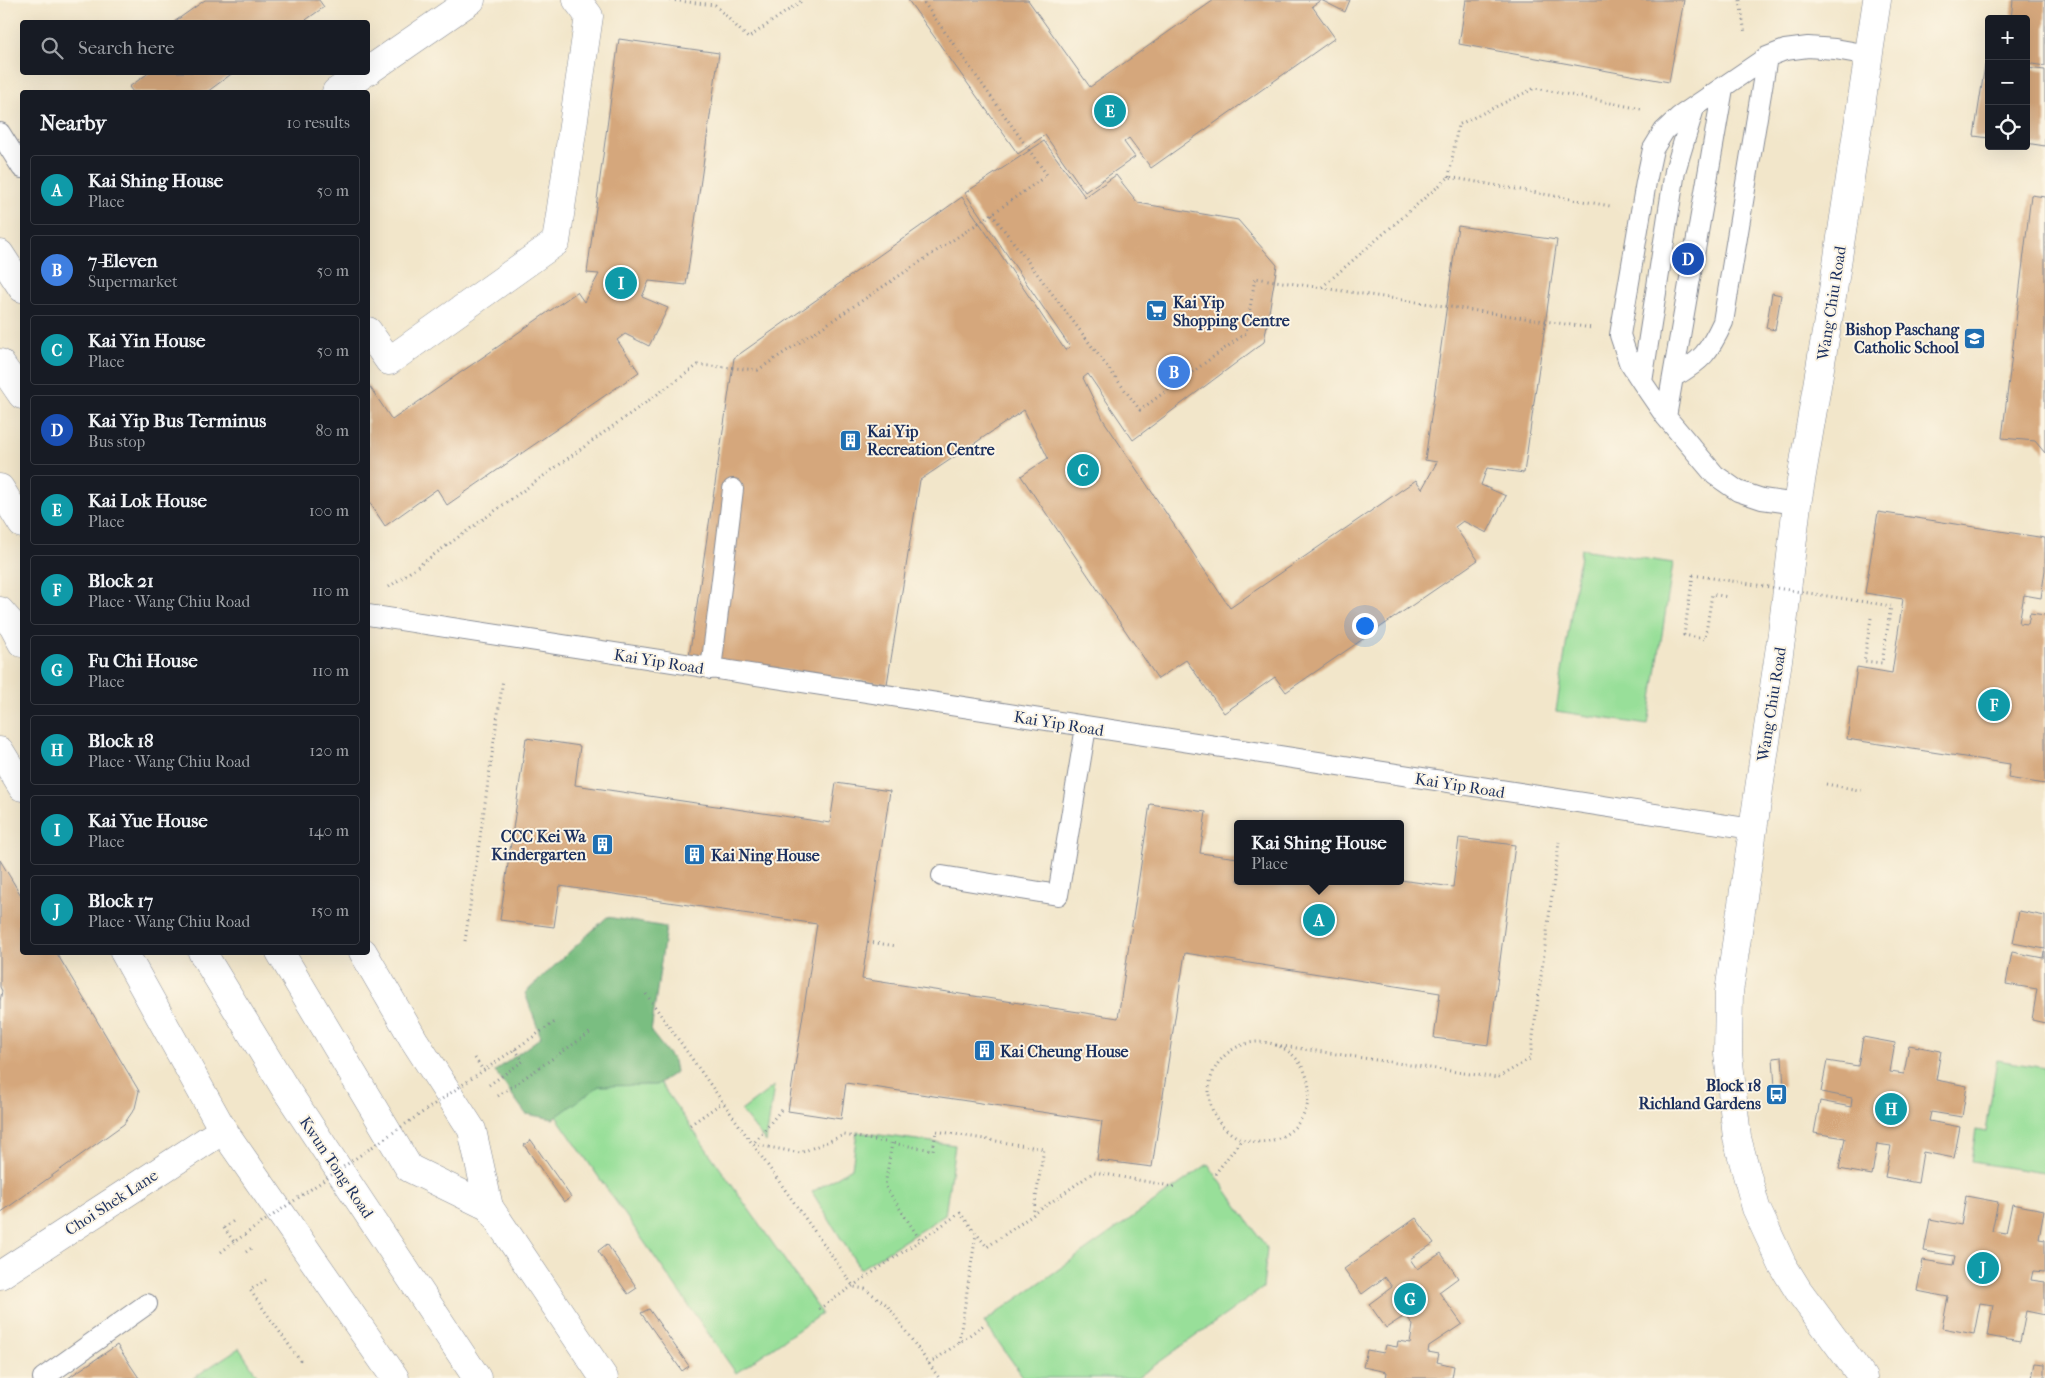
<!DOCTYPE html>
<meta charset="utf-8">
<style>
:root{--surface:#171b24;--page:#242831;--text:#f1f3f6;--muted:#9ea1a6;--line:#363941;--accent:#2563eb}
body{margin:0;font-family:"IM FELL French Canon",serif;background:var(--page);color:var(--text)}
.controls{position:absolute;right:15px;top:15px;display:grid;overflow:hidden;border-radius:5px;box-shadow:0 5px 20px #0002}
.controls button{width:45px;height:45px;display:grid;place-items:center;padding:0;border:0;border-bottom:1px solid var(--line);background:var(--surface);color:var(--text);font:25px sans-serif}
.you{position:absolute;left:1364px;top:625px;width:18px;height:18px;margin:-12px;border:4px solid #fff;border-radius:50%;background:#1a73e8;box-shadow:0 0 0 8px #1a73e833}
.badge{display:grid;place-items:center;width:32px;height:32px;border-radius:50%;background:var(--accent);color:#fff;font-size:16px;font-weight:700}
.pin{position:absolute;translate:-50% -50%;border:2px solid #fff;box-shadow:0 1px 5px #0006}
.popup{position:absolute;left:1234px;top:820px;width:170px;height:65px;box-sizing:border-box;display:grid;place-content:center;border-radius:5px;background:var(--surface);filter:drop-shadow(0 1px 4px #0005);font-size:16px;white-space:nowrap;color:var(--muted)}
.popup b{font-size:19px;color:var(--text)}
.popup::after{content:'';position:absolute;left:50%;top:100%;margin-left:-10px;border:10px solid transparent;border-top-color:var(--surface)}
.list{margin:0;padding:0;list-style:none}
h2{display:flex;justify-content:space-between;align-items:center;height:65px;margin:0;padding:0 20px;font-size:21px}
h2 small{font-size:16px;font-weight:400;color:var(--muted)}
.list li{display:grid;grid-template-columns:32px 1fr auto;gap:15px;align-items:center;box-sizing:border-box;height:70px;margin:0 10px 10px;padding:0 10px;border:1px solid var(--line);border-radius:5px}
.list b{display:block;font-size:19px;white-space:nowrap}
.list p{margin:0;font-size:16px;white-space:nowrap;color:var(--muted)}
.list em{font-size:16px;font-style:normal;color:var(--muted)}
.icon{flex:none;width:28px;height:28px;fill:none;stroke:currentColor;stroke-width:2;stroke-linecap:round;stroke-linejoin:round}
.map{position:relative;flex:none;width:2045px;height:1378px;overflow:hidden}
.search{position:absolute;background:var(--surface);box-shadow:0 5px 20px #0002;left:20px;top:20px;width:350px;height:55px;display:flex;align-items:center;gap:12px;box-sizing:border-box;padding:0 18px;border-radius:5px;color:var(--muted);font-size:19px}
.panel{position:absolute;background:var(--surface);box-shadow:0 5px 20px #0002;left:20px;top:90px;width:350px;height:865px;border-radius:5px}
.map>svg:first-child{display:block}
</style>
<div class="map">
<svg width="2045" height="1378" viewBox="0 0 2045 1378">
<rect width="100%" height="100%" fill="#fcf5e5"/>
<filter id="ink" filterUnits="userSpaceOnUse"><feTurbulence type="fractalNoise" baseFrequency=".02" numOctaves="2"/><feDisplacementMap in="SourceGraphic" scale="10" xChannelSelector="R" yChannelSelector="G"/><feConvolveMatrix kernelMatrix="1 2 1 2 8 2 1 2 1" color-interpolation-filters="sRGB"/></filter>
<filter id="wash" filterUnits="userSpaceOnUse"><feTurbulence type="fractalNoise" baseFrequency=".0096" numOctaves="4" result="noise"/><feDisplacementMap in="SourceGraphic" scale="20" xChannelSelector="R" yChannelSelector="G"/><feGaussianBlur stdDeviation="1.12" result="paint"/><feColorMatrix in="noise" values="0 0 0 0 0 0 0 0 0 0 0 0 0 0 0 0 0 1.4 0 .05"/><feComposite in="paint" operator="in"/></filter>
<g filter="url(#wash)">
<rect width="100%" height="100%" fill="#f2e6ca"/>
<!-- green -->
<path fill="#98df99" stroke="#5a877c" d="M1581 549 1673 563 1648 725 1556 711Z
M636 1049 819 1309 821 1314 736 1373 551 1109Z
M1997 1060 2045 1068V1173L1971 1162 1976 1129 1986 1131Z
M774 1086 766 1142 741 1111Z
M857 1132 955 1145 945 1215 860 1269 812 1192 852 1168Z
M1208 1164 1267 1248 1263 1288 1137 1378H1024L984 1322Z
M239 1348 259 1378H193Z"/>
<!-- forest -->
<path fill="#7abe81" stroke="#4a7670" d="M607 917 666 927 651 1032 674 1061 676 1072 656 1085 599 1086 553 1119 526 1114 495 1071 541 1037 525 993Z"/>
<g id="blocks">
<!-- building -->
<path fill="#d5a77b" d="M205 0H319L324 7 303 22H174Z
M908 0H1028L1090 87 1214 0H1350L1345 12 1321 0 1312 6 1335 38 1151 168 1129 138 1124 142 1135 157 1085 192 1045 135 1018 154Z
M1466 0H1684L1669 82 1459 44Z
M2013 0H2045V66L2026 63V19H2011Z
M619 39 719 53 686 285 649 281 642 297 668 308 649 346 625 334 617 340 639 372 447 505 437 489 385 526 368 500V384L392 420 577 292 584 302 599 274 587 273Z
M1985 65H1989V138L1974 136Z
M2026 68 2045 70V146L2026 143Z
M150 72H234L207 92H133L129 87Z
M1044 141 1085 197 1116 175 1138 203 1238 220 1277 265 1264 342 1133 440 1088 374 1083 378 1104 421 1230 608 1416 480 1422 489 1437 462 1425 460 1458 226 1557 240 1524 473 1487 468 1481 485 1506 496 1487 533 1463 521 1455 527 1478 560 1286 692 1275 677 1224 713 1186 660 1158 679 1021 476 1048 458 1024 410 920 480 887 684 689 657 734 358 962 197 1065 350 1070 347 965 193Z
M2031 195 2045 197V453L2035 441 2002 438Z
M1772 293 1781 295 1775 330 1766 328Z
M1878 512 2045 538V570L2041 598 2024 595 2019 623 2028 624 2030 613 2045 615V784L2008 778 2010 764 1847 739 1857 667 1892 673 1903 599 1865 593Z
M526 738 580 746 575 785 830 823 836 783 890 791 862 979 1118 1018 1150 804 1206 812 1200 853 1238 858V881H1400V880L1453 887 1459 838 1515 845 1489 1045 1434 1038 1440 993 1185 953 1152 1167 1097 1160 1102 1121 846 1083 841 1119 788 1111 817 924 560 886 554 927 500 920Z
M0 860 22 897V952H56L139 1091 135 1108 124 1124 0 1213V1001L2 991 0 987Z
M2019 911 2045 916V949L2013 943Z
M2044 951H2045V1023L2032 1020 2037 989 2006 984 2012 952 2043 958Z
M1863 1037 1895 1043 1890 1072 1904 1074 1909 1045 1941 1051 1936 1080 1967 1086 1962 1117 1931 1112 1929 1121 1960 1127 1954 1158 1923 1152 1918 1183 1885 1177 1891 1146 1877 1144 1872 1175 1839 1169 1845 1138 1814 1133 1820 1101 1851 1107 1852 1098 1821 1092 1827 1061 1858 1066Z
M1782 1057 1784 1087H1775L1773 1058Z
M531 1140 571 1197 564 1202 524 1145Z
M1966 1196 1998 1202 1992 1231 2006 1233 2012 1204 2044 1210 2039 1239 2045 1240V1272L2033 1271 2031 1280 2045 1282V1315L2026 1311 2020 1342 1988 1336 1993 1305 1980 1303 1974 1334 1942 1328 1948 1297 1917 1291 1923 1260 1953 1265 1955 1256 1924 1251 1930 1219 1961 1225Z
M1416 1218 1434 1243 1410 1259 1417 1269 1441 1253 1458 1278 1439 1292 1462 1324 1429 1346 1428 1352 1439 1354 1437 1362 1454 1366 1452 1378H1386L1387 1372 1363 1367 1367 1350 1384 1353 1386 1345 1397 1347 1398 1341 1410 1343 1413 1325 1406 1315 1386 1328 1369 1304 1392 1287 1385 1277 1362 1294 1344 1269Z
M607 1244 637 1288 628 1294 598 1251Z
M649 1309 689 1366 682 1371 641 1313Z
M117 1345 139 1378H68Z
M2035 1363 2045 1364V1378H2032Z"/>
</g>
</g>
<g filter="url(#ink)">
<use href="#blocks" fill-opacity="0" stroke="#868a94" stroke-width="1"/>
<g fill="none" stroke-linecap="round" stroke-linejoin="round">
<defs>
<path id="service" d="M0 133 22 168
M1673 377C1702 361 1709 352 1723 322L1767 57
M1642 382 1675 171 1694 108
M1666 417 1723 88
M1797 504 1762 499 1738 491 1715 475 1666 417 1642 382 1629 362 1620 335 1646 182 1653 149 1664 131 1679 117 1767 57 1785 50 1808 47 1835 49 1869 55
M368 615 1752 829
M711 669 733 489
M942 876 1058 895 1086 727
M43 1378 147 1304"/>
<path id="pedestrian" d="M368 71 471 0
M336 92 366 72
M368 331 389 361 556 242 589 16 577 0"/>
<path id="tertiary" d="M0 1275 223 1130
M1863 1378 1798 1290 1782 1264 1756 1208 1737 1138 1728 1053 1729 992 1782 633 1797 504 1832 297 1877 0"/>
<path id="primary" d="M0 254 22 288
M0 363 22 395
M0 751 22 787
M124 952 223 1130 395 1378
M363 952 414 1040 472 1130 489 1207"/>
<path id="trunk" d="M0 488 22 524
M0 611 13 626 22 643
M202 952 286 1090 477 1378
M280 952 409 1168 489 1207 604 1378"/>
</defs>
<!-- service casing -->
<use href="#service" stroke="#868a94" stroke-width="22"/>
<!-- pedestrian casing -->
<use href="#pedestrian" stroke="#868a94" stroke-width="29"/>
<!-- tertiary casing -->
<use href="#tertiary" stroke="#868a94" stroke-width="29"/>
<!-- primary casing -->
<use href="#primary" stroke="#868a94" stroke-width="29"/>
<!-- trunk casing -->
<use href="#trunk" stroke="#868a94" stroke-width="29"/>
<!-- path -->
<path stroke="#868a94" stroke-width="3" stroke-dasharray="1 4" stroke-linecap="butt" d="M670 0 715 5 748 38 803 0
M1740 0 1745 34
M1449 177 1458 125 1535 88 1641 109
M992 214 1140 410 1246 333 1255 278 1592 328
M1322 287 1449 177 1610 206
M1693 575 1684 635 1705 639 1712 594 1728 597
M389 587 698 365 758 370 992 214 1047 175 922 0
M1871 618 1864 661 1882 663 1891 606
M1826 784 1864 791
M465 941 503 679
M868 942 897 946
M646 994 854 1287 865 1289 887 1305 939 1378
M1209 1092a50 50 0 1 1 100 0a50 50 0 1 1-100 0Z
M1276 1045 1497 1078 1530 1059 1559 842
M475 1058 483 1070
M487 1068 555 1022
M489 1085 523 1061 515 1049
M498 1096 591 1032
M781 1110 753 1144 800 1153 844 1135 933 1150 936 1131 1044 1149 1033 1215
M690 1125 723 1102
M892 1143 885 1186 921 1241
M1215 1174 1242 1139
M224 1228 235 1220
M221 1252 234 1242
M246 1252 253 1247
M266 1280 250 1290 301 1362
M819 1309 960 1213 987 1247 1094 1172 1176 1187
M959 1342 976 1234
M929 1364 985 1324"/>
<!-- service -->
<use href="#service" stroke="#fff" stroke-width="20"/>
<!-- pedestrian -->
<use href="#pedestrian" stroke="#fff" stroke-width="28"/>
<!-- tertiary -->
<use href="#tertiary" stroke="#fff" stroke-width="28"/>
<!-- primary -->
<use href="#primary" stroke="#fff" stroke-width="28"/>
<!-- trunk -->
<use href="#trunk" stroke="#fff" stroke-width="28"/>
<!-- path-bridge -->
<path stroke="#868a94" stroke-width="3" stroke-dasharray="1 4" stroke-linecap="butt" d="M1693 575 1891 606
M224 1228 234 1242 487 1068"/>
</g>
</g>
<!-- icons -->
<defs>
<symbol id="supermarket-square" viewBox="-11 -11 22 22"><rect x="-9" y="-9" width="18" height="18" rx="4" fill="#1f6fb2" stroke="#fcf5e5"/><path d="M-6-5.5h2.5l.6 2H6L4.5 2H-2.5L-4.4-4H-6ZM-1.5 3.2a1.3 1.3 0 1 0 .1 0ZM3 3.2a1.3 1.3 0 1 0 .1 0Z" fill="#fff"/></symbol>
<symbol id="school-square" viewBox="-11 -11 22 22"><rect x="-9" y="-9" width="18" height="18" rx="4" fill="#1f6fb2" stroke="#fcf5e5"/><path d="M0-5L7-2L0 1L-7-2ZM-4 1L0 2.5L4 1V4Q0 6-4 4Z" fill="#fff"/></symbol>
<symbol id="building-square" viewBox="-11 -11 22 22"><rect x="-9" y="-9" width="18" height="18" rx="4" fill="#1f6fb2" stroke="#fcf5e5"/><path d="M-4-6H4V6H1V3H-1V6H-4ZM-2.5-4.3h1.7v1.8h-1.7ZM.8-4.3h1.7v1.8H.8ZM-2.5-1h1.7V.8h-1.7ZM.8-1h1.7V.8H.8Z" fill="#fff"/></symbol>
<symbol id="bus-square" viewBox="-11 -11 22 22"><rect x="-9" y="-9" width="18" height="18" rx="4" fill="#1f6fb2" stroke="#fcf5e5"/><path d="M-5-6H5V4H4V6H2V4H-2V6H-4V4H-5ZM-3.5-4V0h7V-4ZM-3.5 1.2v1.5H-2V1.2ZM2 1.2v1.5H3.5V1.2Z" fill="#fff"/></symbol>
</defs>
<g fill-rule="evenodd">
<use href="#supermarket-square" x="1144" y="298" width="25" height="25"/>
<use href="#school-square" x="1962" y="326" width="25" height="25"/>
<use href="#building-square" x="838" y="428" width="25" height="25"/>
<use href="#building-square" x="590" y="832" width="25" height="25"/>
<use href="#building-square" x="682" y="842" width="25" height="25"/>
<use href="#building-square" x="972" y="1038" width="25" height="25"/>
<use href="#bus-square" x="1764" y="1082" width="25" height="25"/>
</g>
<g text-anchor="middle" stroke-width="4" stroke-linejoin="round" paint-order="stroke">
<!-- poi labels -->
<g font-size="16" font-weight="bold" fill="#1b2f5e" stroke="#fcf5e5" text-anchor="start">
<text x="1173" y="308">Kai Yip<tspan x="1173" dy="18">Shopping Centre</tspan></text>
<text x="1959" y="335" text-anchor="end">Bishop Paschang<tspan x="1959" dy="18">Catholic School</tspan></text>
<text x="867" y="437">Kai Yip<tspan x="867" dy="18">Recreation Centre</tspan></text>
<text x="586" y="842" text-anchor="end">CCC Kei Wa<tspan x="586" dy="18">Kindergarten</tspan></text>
<text x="711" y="861">Kai Ning House</text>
<text x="1000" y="1057">Kai Cheung House</text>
<text x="1761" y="1091" text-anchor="end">Block 18<tspan x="1761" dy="18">Richland Gardens</tspan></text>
</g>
<!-- street labels -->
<g font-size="16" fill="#1b2f5e" stroke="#fcf5e5">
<text transform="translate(1831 303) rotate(-81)" y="6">Wang Chiu Road</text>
<text transform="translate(659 661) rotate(9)" y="6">Kai Yip Road</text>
<text transform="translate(1771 704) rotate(-81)" y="6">Wang Chiu Road</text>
<text transform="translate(1059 723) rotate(9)" y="6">Kai Yip Road</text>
<text transform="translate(1460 785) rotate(9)" y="6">Kai Yip Road</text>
<text transform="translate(337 1167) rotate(56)" y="6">Kwun Tong Road</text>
<text transform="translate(111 1202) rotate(-33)" y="6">Choi Shek Lane</text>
</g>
</g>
</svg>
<div class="controls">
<button>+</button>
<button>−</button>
<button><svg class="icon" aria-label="locate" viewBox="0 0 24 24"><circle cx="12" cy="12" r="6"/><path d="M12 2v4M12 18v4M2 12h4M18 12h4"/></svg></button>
</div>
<div class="you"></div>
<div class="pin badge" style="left:1319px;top:920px;background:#0f9aa8">A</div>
<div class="popup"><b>Kai Shing House</b>Place</div>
<div class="pin badge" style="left:1174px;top:372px;background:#3f7fe0">B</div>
<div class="pin badge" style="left:1083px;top:470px;background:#0f9aa8">C</div>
<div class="pin badge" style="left:1688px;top:259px;background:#1a4fb4">D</div>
<div class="pin badge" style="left:1110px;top:111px;background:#0f9aa8">E</div>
<div class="pin badge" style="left:1994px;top:705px;background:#0f9aa8">F</div>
<div class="pin badge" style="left:1410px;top:1299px;background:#0f9aa8">G</div>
<div class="pin badge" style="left:1891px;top:1109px;background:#0f9aa8">H</div>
<div class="pin badge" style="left:621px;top:283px;background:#0f9aa8">I</div>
<div class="pin badge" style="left:1983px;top:1268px;background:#0f9aa8">J</div>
<div class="search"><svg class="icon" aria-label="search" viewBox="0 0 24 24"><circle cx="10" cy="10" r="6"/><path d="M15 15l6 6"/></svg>Search here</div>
<section class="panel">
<h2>Nearby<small>10 results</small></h2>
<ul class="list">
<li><span class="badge" style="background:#0f9aa8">A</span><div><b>Kai Shing House</b><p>Place</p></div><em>50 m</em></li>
<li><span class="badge" style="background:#3f7fe0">B</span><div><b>7-Eleven</b><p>Supermarket</p></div><em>50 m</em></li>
<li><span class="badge" style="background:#0f9aa8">C</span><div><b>Kai Yin House</b><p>Place</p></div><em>50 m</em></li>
<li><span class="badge" style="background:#1a4fb4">D</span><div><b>Kai Yip Bus Terminus</b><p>Bus stop</p></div><em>80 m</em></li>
<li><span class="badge" style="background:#0f9aa8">E</span><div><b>Kai Lok House</b><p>Place</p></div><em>100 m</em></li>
<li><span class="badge" style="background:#0f9aa8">F</span><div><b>Block 21</b><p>Place · Wang Chiu Road</p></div><em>110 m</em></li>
<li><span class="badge" style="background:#0f9aa8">G</span><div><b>Fu Chi House</b><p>Place</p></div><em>110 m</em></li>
<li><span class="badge" style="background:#0f9aa8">H</span><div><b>Block 18</b><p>Place · Wang Chiu Road</p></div><em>120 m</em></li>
<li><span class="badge" style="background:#0f9aa8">I</span><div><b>Kai Yue House</b><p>Place</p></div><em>140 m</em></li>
<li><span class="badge" style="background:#0f9aa8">J</span><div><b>Block 17</b><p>Place · Wang Chiu Road</p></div><em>150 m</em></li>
</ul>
</section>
</div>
